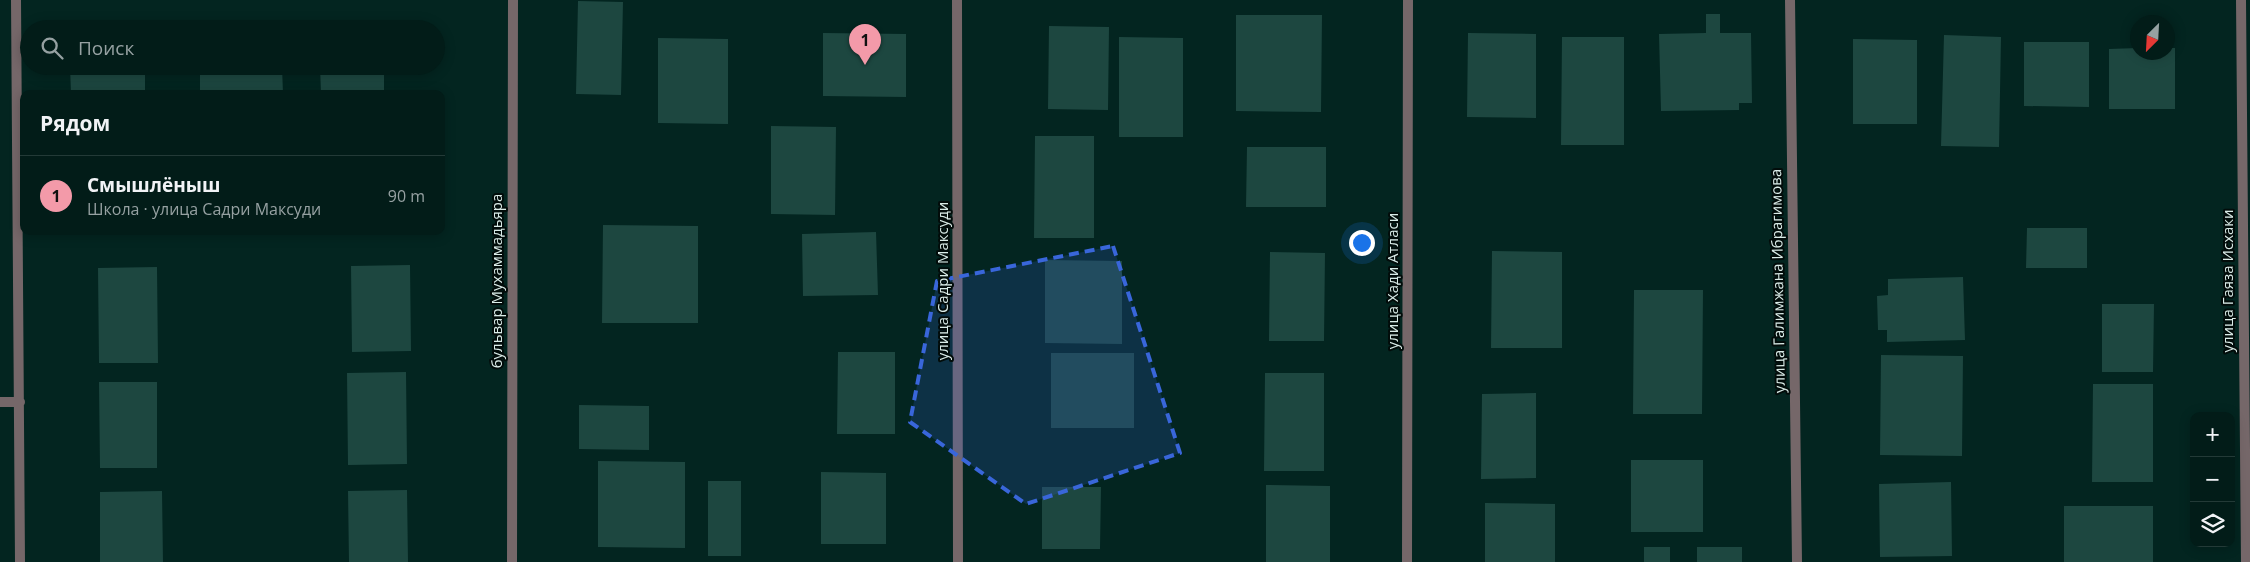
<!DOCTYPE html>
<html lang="ru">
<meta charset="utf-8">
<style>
:root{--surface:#021c18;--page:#0c2521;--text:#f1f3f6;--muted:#96a1a2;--line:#233a37;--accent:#f39aa9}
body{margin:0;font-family:"Open Sans",sans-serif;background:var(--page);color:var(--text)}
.controls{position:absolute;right:15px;bottom:15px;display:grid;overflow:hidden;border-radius:10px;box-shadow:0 2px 12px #0003}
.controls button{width:45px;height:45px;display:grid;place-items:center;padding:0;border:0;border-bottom:1px solid var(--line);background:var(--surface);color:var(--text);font:25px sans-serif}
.compass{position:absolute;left:2130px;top:15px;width:45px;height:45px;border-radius:50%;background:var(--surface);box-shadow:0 2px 12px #0003;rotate:204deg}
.you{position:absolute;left:1361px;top:242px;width:18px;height:18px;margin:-12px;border:4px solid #fff;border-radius:50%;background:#1a73e8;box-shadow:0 0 0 8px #1a73e833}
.badge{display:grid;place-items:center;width:32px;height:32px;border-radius:50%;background:var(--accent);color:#111;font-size:16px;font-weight:700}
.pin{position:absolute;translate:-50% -41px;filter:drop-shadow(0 1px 2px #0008)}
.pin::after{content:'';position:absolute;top:26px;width:18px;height:15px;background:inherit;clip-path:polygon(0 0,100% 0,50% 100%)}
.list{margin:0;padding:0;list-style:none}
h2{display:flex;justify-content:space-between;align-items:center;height:65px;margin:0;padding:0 20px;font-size:21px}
h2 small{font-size:16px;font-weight:400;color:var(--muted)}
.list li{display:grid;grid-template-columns:32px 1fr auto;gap:15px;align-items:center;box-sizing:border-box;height:80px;padding:0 20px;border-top:1px solid var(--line)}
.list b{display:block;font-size:19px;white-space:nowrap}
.list p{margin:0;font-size:16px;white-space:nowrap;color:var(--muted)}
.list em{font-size:16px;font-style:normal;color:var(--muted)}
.icon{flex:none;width:28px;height:28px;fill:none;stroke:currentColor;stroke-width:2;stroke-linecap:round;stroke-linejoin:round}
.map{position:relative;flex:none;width:2250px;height:562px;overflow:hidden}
.search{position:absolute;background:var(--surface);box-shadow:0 2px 12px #0003;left:20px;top:20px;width:425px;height:55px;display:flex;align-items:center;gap:12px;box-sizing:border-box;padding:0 18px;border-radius:28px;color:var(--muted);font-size:19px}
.panel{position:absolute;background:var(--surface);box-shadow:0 2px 12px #0003;left:20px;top:90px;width:425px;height:145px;border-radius:10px}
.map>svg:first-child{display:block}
</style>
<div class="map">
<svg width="2250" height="562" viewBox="0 0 2250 562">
<rect width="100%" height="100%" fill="#032520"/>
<!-- building -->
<path fill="#1d4740" d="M578 1 623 2 621 95 576 94Z
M1706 14H1720V33H1751L1752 103H1739V110L1661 111 1659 34 1706 33Z
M1236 15H1322L1321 112 1236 111Z
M1049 26 1109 27 1108 110 1048 109Z
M823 33 906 34V97L823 96Z
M1468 33 1536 34V118L1467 117Z
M1944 35 2001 37 1999 147 1941 146Z
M1119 37 1183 38V137H1119Z
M1562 37H1624V145H1561Z
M658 38 728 39V124L658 123Z
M1853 39 1917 40V124H1853Z
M2024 42H2089V107L2024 106Z
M2138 48V52H2168V48H2175V109H2109V49Z
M70 66H145V94H71Z
M200 66H282L283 94H200Z
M320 66H384V94H321Z
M771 126 836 127 835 215 771 214Z
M1035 136H1094V238H1034Z
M1247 147H1326V207H1246Z
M603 225 698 226V323H602Z
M2027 228H2087V268H2026Z
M876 232 878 295 803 296 802 234Z
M1492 251 1562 252V348H1491Z
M1270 252 1325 253 1324 341H1269Z
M1045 260 1122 261V344L1045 343Z
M410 265 411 351 352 352 351 266Z
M157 267 158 363H99L98 268Z
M1963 277 1965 340 1887 342V330H1878L1877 296 1888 295V279Z
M1634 290H1703L1702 414H1633Z
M2102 304H2154L2153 372H2102Z
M838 352H895V434H837Z
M1051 353H1134V428H1051Z
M1881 355 1963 356 1962 456 1880 455Z
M406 372 407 464 348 465 347 373Z
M1265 373H1324V471H1264Z
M99 382H157V468H100Z
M2093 384H2153V482H2092Z
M1536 393V478L1481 479 1482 394Z
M579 405 649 406V450L579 449Z
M1631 460H1703V532H1631Z
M598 461 685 462V548L598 547Z
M821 472 886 473V544H821Z
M708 481H741V556H708Z
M1951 482 1952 556 1880 557 1879 484Z
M1266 485 1330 486V562H1266Z
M1042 487H1101L1100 549H1042Z
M407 490 408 562H349L348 491Z
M162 491 163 562H100V492Z
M1485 503 1555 504V562H1485Z
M2064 506H2153V562H2064Z
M1644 547H1670V562H1644Z
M1697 547H1742V562H1697Z"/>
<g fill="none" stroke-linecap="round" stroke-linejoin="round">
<!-- minor -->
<path stroke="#756769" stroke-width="10" d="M16 0 20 562
M957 0 958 562
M1790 0 1797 562
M2241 0 2246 562
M0 402H20
M512 562 513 0
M1407 562 1408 0"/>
</g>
<!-- marked area -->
<path fill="#3966da" fill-opacity="0.2" stroke="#3966da" stroke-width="4" stroke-dasharray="10 6" stroke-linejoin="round" d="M1113 246 1180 453 1026 504 910 422 937 281Z"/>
<g text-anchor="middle" stroke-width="4" stroke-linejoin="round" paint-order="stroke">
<!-- street labels -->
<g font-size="15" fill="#daece8" stroke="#020c0a">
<text transform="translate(497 281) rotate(-90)" y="5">бульвар Мухаммадьяра</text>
<text transform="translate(943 281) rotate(-90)" y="5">улица Садри Максуди</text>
<text transform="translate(1393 281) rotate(-90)" y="5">улица Хади Атласи</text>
<text transform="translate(1778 281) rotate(-91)" y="5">улица Галимжана Ибрагимова</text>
<text transform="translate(2228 281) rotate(-90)" y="5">улица Гаяза Исхаки</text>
</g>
</g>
</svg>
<div class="controls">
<button>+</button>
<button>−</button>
<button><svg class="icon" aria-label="layers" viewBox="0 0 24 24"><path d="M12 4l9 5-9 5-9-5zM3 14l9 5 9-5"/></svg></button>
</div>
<svg class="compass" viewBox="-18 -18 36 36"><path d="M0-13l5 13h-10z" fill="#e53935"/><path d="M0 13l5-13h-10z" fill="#96a1a2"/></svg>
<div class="you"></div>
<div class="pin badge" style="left:865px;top:65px">1</div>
<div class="search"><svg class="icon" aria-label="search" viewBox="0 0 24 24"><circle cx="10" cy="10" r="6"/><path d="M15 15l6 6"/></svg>Поиск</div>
<section class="panel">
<h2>Рядом<small></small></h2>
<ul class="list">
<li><span class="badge">1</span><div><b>Смышлёныш</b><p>Школа · улица Садри Максуди</p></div><em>90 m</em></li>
</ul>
</section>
</div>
